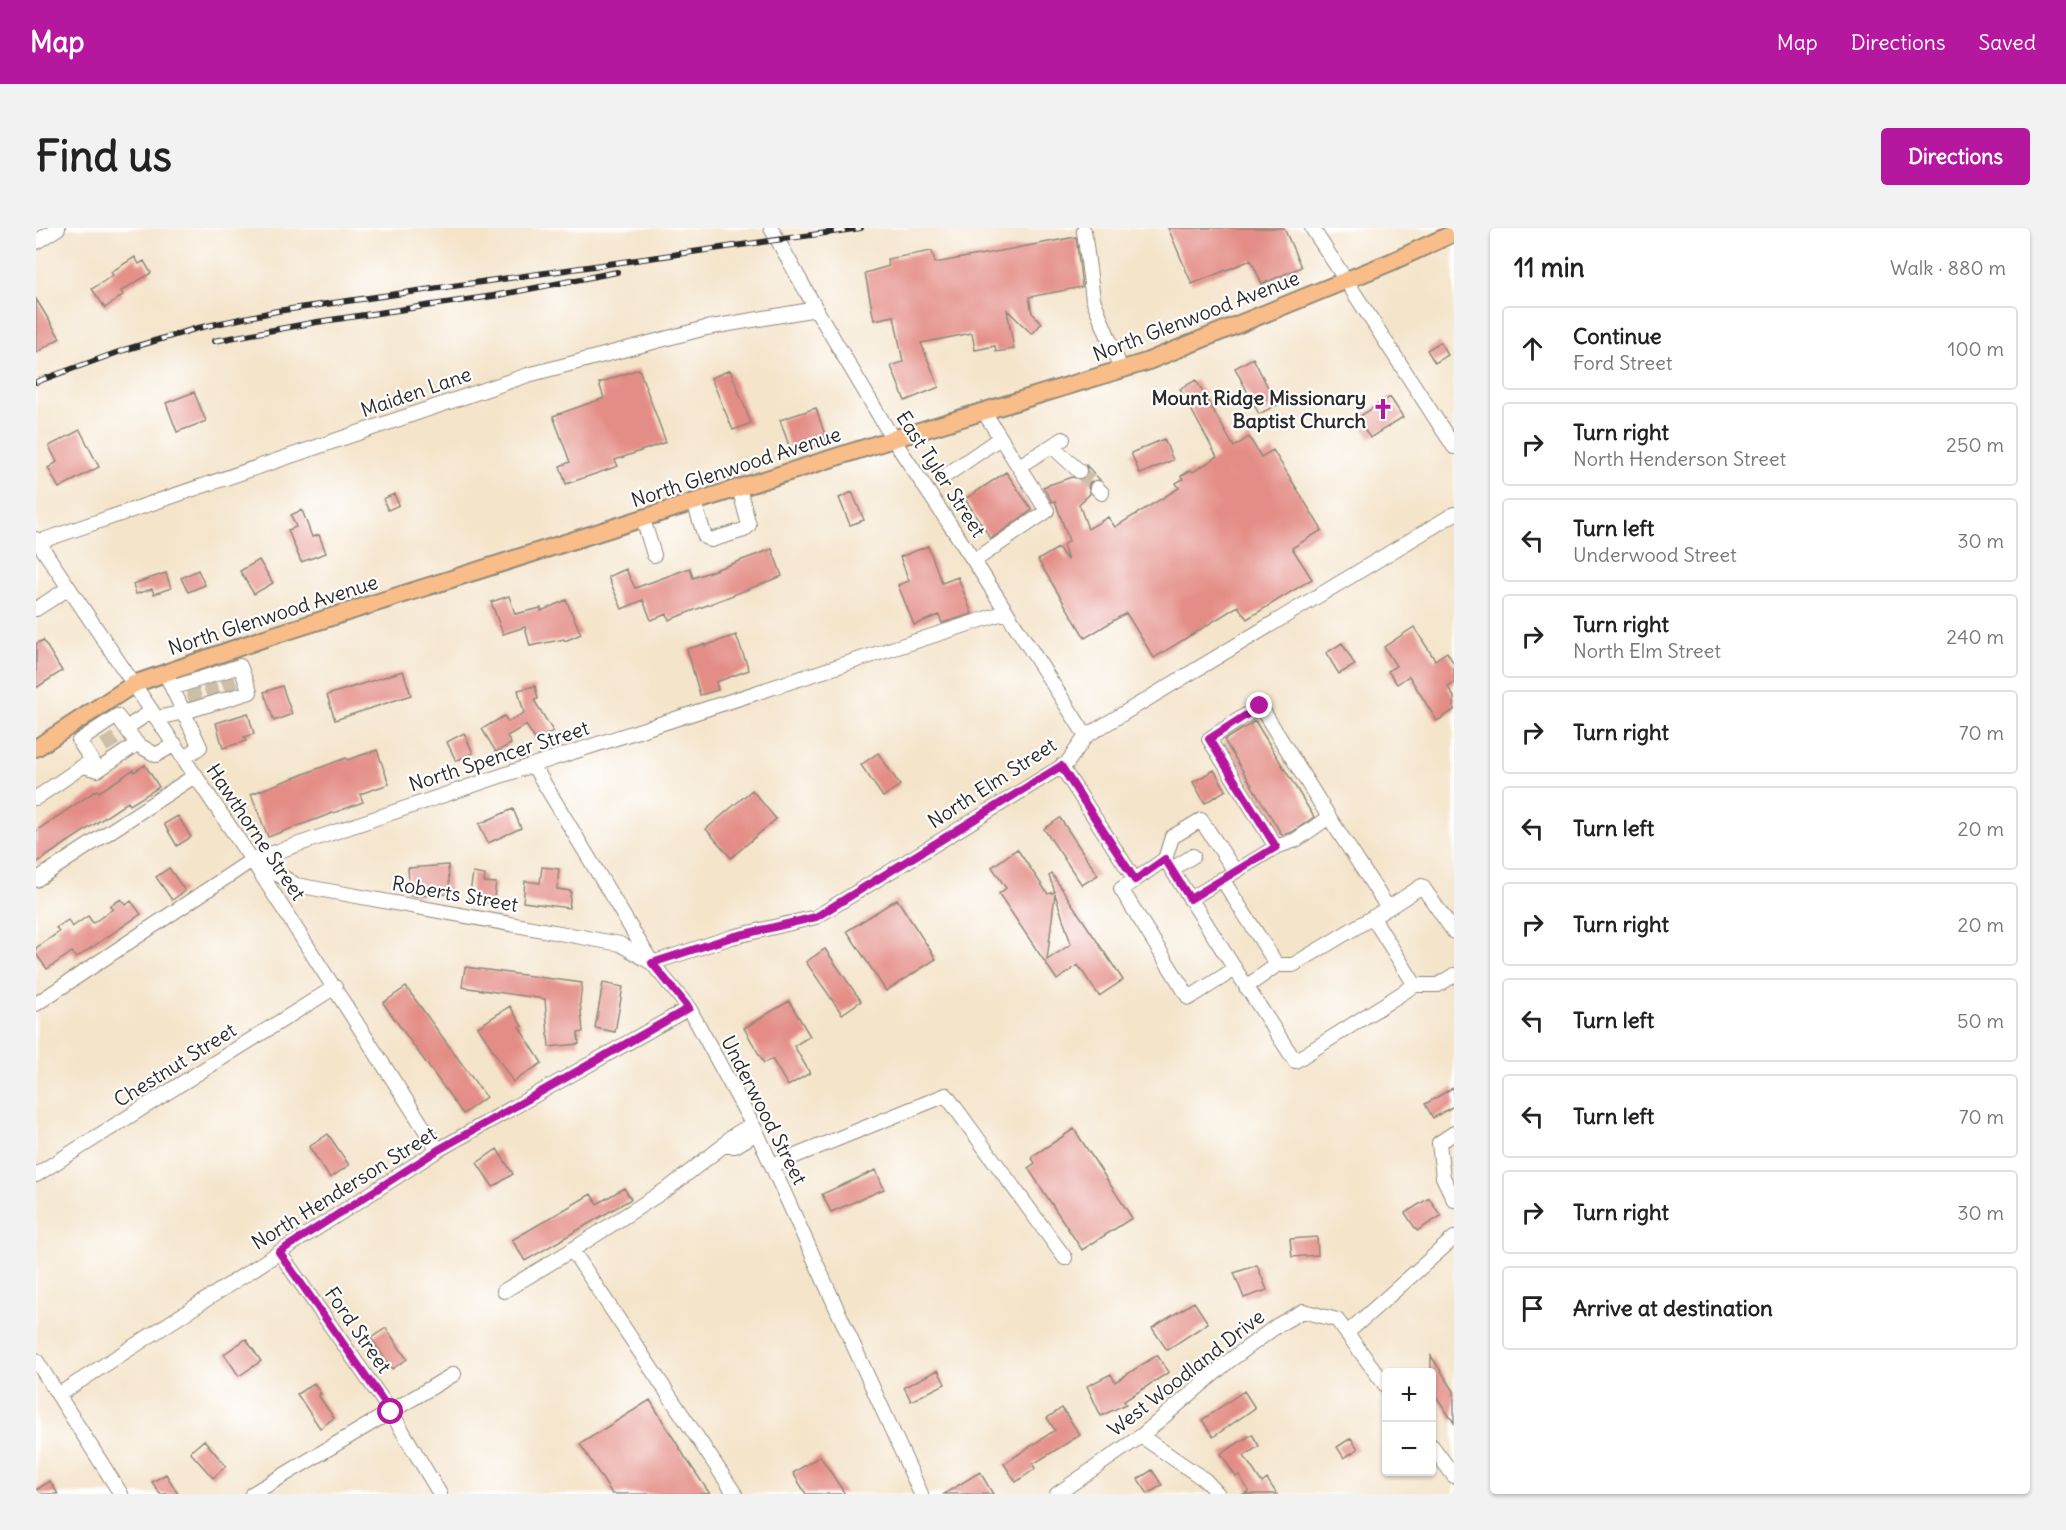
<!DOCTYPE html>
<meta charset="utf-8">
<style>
:root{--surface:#fff;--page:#f2f2f2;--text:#222;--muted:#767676;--line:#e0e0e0;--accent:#b5179e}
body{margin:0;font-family:Delius,sans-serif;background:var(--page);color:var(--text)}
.controls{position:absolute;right:18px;bottom:18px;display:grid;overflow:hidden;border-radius:6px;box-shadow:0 2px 4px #0004}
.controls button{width:54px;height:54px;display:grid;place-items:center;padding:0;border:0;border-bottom:2px solid var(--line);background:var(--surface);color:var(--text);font:30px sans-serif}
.stop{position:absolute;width:18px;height:18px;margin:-14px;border:4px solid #b5179e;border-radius:50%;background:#fff}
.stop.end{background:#b5179e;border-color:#fff;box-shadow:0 2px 6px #0008}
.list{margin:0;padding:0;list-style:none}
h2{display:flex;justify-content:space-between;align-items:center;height:78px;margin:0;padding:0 24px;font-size:26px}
h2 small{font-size:20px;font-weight:400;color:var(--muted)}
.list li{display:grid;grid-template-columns:39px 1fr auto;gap:18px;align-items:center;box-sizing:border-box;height:84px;margin:0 12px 12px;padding:0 12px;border:2px solid var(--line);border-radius:6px}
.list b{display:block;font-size:22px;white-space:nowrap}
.list p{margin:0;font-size:20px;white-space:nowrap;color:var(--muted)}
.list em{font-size:20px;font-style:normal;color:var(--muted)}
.icon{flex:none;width:33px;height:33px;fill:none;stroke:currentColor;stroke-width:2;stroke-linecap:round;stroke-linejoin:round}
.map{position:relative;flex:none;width:1418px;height:1266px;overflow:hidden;border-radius:6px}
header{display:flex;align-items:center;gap:36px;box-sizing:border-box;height:84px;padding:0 30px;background:var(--accent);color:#fff}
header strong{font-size:28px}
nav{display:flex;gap:33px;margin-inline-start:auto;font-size:21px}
.intro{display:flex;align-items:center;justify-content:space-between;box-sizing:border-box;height:144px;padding:0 36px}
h1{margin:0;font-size:42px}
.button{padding:15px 27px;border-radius:6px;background:var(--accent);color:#fff;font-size:21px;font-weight:700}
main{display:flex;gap:36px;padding:0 36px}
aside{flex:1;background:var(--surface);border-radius:6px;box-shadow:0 2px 4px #0004}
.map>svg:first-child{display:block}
</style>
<header>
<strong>Map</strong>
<nav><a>Map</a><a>Directions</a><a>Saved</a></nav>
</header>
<div class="intro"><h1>Find us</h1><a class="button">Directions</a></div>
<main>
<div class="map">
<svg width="1418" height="1266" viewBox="0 0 1418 1266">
<rect width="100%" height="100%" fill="#fff"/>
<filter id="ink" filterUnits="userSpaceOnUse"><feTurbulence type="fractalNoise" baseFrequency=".0167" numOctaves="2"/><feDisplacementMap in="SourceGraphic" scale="12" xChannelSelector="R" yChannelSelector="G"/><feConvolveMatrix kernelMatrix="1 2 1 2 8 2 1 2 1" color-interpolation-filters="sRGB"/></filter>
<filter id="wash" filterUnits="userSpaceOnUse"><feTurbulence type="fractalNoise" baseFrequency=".008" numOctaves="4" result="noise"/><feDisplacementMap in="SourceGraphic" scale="24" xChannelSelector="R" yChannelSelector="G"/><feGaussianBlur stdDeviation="1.35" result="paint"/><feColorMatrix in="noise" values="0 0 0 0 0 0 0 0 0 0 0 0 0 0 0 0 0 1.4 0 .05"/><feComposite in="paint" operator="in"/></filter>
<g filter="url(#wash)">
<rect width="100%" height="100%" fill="#f4e4ca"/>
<g id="blocks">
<!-- building -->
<path fill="#e48d86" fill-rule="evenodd" d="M1132 0H1248L1265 39 1226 56 1215 32 1156 56Z
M1040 9 1046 59 993 69 996 85 1006 95 996 106 971 82 978 121 960 124 959 118 939 122 936 105 885 115 903 159 869 173 855 138 867 134 858 88 838 92 829 45 853 38 851 31 896 23 899 35Z
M99 29 103 36 108 33 115 45 85 63 87 67 69 80 56 61 77 47 75 44Z
M0 71 24 110 0 125Z
M1404 114 1412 127 1399 135 1391 122Z
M1217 130 1241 177 1223 186 1199 140Z
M603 141 630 214 579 232 582 238 530 256 524 238 534 234 517 188 568 170 563 155Z
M694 142 715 195 697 202 675 150Z
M1160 152 1198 219 1213 209 1225 229 1237 222 1286 302 1256 320 1276 351 1211 391 1202 378 1118 430 1090 385 1049 410 1002 332 1022 320 1032 333 1027 317 1033 313 1019 273 1016 274 1007 259 1036 249 1046 251 1052 246 1050 237 1064 252 1054 254 1052 258 1054 266 1043 276 1052 301 1072 289 1079 299 1143 260 1140 255 1147 251 1145 248 1155 242 1157 244 1181 229 1144 161Z
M158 164 170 193 141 204 130 175Z
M1354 169 1367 189 1334 210 1321 190Z
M780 180 791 213 756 226 744 192Z
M44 202 63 239 23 260 12 240 21 234 13 218Z
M1128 211 1137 232 1104 246 1095 225Z
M970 244 996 282 955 311 929 271Z
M816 264 828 292 814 297 803 270Z
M358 266 363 277 352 282 347 271Z
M266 282 276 309 283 307 290 325 265 334 252 302 260 299 255 287Z
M892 318 906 355 922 349 936 386 906 395 903 387 878 397 862 357 873 353 864 329Z
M736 321 746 348 633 392 631 386 615 392 607 372 586 381 572 349 590 341 599 360 654 340 657 350Z
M223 332 237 355 218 366 204 343Z
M162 342 169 357 152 364 145 350Z
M130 345 135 360 118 366 116 361 100 366 97 356Z
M473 368 479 386 505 380V383L530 372 545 406 529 413 528 411 494 418 489 399 467 406 455 374Z
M1378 399 1399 432 1411 424 1418 436V455L1412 459 1418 469V482L1401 493 1373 448 1361 456 1352 443 1360 438 1348 419Z
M700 407 713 442 680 454 682 462 664 467 651 421 669 416V418Z
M7 412 26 443 0 460V416Z
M1306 415 1319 437 1303 446 1290 425Z
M367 443 375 467 299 492 291 467Z
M246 458 256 486 238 493 228 464Z
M499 458 502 471 498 472 517 503 500 513 490 497 471 508 475 516 460 524 446 501 468 488 472 494 488 485 482 462Z
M212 485 218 506 208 509 210 513 187 520 180 495Z
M1219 493 1278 589 1256 604 1246 607 1188 512Z
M428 505 437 525 420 533 411 514Z
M341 522 353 556 324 566 327 574 232 609 215 566 310 530 311 532Z
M842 525 864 557 847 569 825 537Z
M109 537 123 559 94 577 92 574 0 635V603L61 562 63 564 97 542 98 544Z
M1178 542 1190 562 1169 575 1157 554Z
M716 562 740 591 695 630 670 601Z
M477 581 485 600 452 615 443 596Z
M142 588 155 609 141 618 128 596Z
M1024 590 1062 647 1046 657 1008 601Z
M981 621 1012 666 1019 664 1013 648 1016 646 1087 752 1063 768 1042 737 1021 752 963 666 970 660 956 639ZM1019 666 1035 716 1011 732Z
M412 637 414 666 374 668 372 640Z
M506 639 523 641 521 661 535 663 533 680 487 674 489 653 504 655Z
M133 640 149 663 136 672 120 649Z
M437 645 449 647 448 654 460 655 457 676 433 672Z
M85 671 90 677 95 673 105 686 40 730 36 724 11 741 0 726V720L23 704 20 700 32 692 36 699 52 688 57 695 77 681 74 678Z
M861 671 900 731 850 763 811 703Z
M789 721 825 773 806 786 770 734Z
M429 739 546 755 544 774 547 804 542 805 543 816 513 819 509 771 426 759Z
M567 755 587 759 579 804 559 800Z
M370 759 450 869 427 886 347 775Z
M753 773 774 808 758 818 774 845 752 858 736 831 728 835 708 800Z
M474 778 486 798 483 799 506 835 477 854 442 799Z
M1418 859V878L1397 890 1389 876Z
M1038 901 1096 990 1046 1022 992 940 999 935 995 929Z
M292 906 313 937 294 950 273 919Z
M461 921 477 946 457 959 441 935Z
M840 942 848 961 795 984 786 966Z
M588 960 595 971 489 1033 476 1012 555 966 561 976Z
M1393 970 1405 988 1381 1003 1369 985Z
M1281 1009 1282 1027 1256 1029 1254 1011Z
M1221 1037 1231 1062 1208 1070 1198 1045Z
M1158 1074 1172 1095 1131 1122 1116 1100Z
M350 1100 371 1131 356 1141 335 1110Z
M210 1111 225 1133 203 1148 188 1126Z
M1121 1127 1133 1144 1088 1173 1090 1176 1065 1188 1051 1158 1075 1146 1079 1154Z
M1395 1128 1418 1163V1195L1395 1161Z
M902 1142 909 1156 875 1173 868 1159Z
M278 1155 285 1166 282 1167 298 1190 284 1200 261 1166Z
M1208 1163 1219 1180 1177 1209 1166 1192Z
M614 1172 649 1229 674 1266H576L544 1216Z
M1026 1180 1044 1207 997 1236 999 1241 980 1254 968 1236 1019 1202 1011 1190Z
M1216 1206 1223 1218 1208 1228 1226 1255 1231 1251 1241 1266H1208L1213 1263 1203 1247 1200 1249 1185 1226Z
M1315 1210 1322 1221 1308 1230 1301 1219Z
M168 1212 190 1238 177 1250 154 1224Z
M784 1228 809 1266H770L757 1245Z
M1116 1242 1126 1257 1112 1266 1102 1251Z
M944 1244 957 1266H908Z
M130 1246 142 1266H124L116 1254Z
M14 1253 22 1266H0V1262Z"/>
</g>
</g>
<g filter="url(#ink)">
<use href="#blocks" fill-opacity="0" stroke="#90887a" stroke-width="1.5"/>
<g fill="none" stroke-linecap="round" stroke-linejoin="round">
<!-- minor-tunnel -->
<path stroke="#ccbfaa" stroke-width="14" stroke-dasharray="14 7" stroke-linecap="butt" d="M1043 243 1061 260
M191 450 197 465
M173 456 179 470
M156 460 161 477
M70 508 79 523"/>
<defs>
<path id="minor" d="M735 0 780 81 857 211 938 333 1050 508
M1276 0 1418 219
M1048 3 1057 71 1085 141
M0 14 22 0
M1016 218 1043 243
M983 238 1027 211
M912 246 964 210
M1061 260 1066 265
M658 274 669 309 675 312 708 302 713 297 703 260
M607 291 618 327
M0 311 216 632 402 922
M2 314 492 147 670 100 780 81
M938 333 1011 283 948 184
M0 381 33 360
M133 453 164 519 148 530
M121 490 148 484 214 464 204 438 136 460
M90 500 101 516 62 542 43 513 81 488 90 500 116 483
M101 516 120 527 139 516
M497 537 616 735 653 780 721 905 885 1266
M1025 538 1099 652 1129 631 1199 741 1153 770 1085 661 1099 652
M0 570 47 538 62 542
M1129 631 1136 609 1165 592 1199 643
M221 634 260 657 584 716 614 734
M1136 641 1157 628
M1186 651 1241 737H1257L1352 680 1293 589
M0 652 160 547
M1154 671 1240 619 1260 612 1293 589 1224 478 1173 511 1240 619
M1352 680 1386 658 1418 704
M616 735 696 709 780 689 1031 535 1050 508 1418 286
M1199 741 1259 833 1379 757 1337 690
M1379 757H1402L1418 747
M1210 759 1241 737
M0 776 216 632 497 537 970 384
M716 896 695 909 687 918H699L721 905
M1418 905 1403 915 1407 949 1418 972
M737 937 910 867 1029 1030
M0 947 299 759
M536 1022 634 959 687 918
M243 1024 355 1184 404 1266
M468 1063 536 1022 699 1266
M1311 1105 1418 1010
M0 1132 85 1266
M22 1167 402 922 653 780
M1105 1208 1169 1252 1182 1266
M1396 1218 1418 1248
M216 1266 418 1146
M1021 1266 1105 1208 1193 1133 1242 1097 1267 1083 1301 1092 1350 1158"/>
<path id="major" d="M0 520 98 456 229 410 857 211 1110 134 1355 34 1418 5"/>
</defs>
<!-- minor casing -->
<use href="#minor" stroke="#90887a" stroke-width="16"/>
<!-- major casing -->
<use href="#major" stroke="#90887a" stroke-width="20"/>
<!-- minor -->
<use href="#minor" stroke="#fff" stroke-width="14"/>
<!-- major -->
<use href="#major" stroke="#f8bd89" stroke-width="16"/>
<defs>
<path id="rail" d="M178 113 281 94 457 68 581 44
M0 154 88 122 162 100 241 83 825 0"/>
</defs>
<!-- rail casing -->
<use href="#rail" stroke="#2b2b2b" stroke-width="6"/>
<!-- rail -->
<use href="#rail" stroke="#fff" stroke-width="4" stroke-dasharray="11" stroke-linecap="butt"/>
</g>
</g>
<g fill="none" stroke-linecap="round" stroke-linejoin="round" filter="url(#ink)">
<!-- route -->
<path stroke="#b5179e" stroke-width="8" d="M355 1184 243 1024 402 922 653 780 616 735 696 709 780 689 1025 538 1099 652 1129 631 1154 671 1240 619 1173 511 1224 478"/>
</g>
<!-- icons -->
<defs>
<symbol id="church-bare" viewBox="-9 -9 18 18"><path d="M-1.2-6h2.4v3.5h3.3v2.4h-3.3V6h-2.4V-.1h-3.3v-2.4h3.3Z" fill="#b5179e" stroke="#fff" stroke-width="2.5" paint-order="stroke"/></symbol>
</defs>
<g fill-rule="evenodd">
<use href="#church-bare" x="1332" y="166" width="30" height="30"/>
</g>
<g text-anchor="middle" stroke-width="4.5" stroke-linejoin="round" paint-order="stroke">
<!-- street labels -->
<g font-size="20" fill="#2b2b2b" stroke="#fff">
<text transform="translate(1160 88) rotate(-21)" y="7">North Glenwood Avenue</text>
<text transform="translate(380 164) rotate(-19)" y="7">Maiden Lane</text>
<text transform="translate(700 239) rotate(-18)" y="7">North Glenwood Avenue</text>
<text transform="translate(905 246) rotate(57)" y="7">East Tyler Street</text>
<text transform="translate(237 387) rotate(-18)" y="7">North Glenwood Avenue</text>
<text transform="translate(463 528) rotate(-18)" y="7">North Spencer Street</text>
<text transform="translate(956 555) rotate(-33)" y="7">North Elm Street</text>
<text transform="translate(220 604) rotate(56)" y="7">Hawthorne Street</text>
<text transform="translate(419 666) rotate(10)" y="7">Roberts Street</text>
<text transform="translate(139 837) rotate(-32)" y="7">Chestnut Street</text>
<text transform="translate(728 882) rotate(63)" y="7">Underwood Street</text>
<text transform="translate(308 960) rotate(-32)" y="7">North Henderson Street</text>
<text transform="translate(322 1102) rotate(55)" y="7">Ford Street</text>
<text transform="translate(1150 1145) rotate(-38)" y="7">West Woodland Drive</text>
</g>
<!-- poi labels -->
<g font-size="20" font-weight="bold" fill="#2b2b2b" stroke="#fff" text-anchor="end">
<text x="1330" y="177">Mount Ridge Missionary<tspan x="1330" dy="23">Baptist Church</tspan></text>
</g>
</g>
</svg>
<div class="controls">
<button>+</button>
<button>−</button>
</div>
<div class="stop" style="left:355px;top:1184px"></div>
<div class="stop end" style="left:1224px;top:478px"></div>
</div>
<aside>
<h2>11 min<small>Walk · 880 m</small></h2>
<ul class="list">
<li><svg class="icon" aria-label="ahead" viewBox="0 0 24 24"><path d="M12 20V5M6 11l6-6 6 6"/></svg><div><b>Continue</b><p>Ford Street</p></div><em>100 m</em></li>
<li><svg class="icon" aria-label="right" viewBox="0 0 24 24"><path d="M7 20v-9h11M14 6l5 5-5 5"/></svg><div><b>Turn right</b><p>North Henderson Street</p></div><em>250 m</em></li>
<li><svg class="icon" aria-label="left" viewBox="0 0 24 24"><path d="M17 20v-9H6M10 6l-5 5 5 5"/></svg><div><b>Turn left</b><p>Underwood Street</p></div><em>30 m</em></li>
<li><svg class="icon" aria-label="right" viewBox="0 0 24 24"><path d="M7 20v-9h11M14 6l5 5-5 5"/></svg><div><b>Turn right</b><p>North Elm Street</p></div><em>240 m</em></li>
<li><svg class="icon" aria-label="right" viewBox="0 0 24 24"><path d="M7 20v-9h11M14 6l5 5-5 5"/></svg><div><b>Turn right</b></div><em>70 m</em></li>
<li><svg class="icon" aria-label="left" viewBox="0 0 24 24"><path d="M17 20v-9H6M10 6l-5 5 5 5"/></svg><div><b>Turn left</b></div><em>20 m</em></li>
<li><svg class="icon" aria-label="right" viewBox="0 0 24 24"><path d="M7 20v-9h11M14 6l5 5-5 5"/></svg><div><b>Turn right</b></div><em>20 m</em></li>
<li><svg class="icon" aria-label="left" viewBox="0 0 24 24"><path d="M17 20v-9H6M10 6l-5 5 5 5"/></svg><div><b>Turn left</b></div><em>50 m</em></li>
<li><svg class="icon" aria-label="left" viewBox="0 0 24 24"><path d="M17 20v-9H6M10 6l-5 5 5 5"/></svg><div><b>Turn left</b></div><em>70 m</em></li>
<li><svg class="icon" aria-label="right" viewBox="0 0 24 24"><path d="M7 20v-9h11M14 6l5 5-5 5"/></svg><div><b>Turn right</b></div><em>30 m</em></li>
<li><svg class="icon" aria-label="arrive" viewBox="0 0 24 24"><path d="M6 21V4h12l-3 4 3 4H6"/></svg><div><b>Arrive at destination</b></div></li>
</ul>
</aside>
</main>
